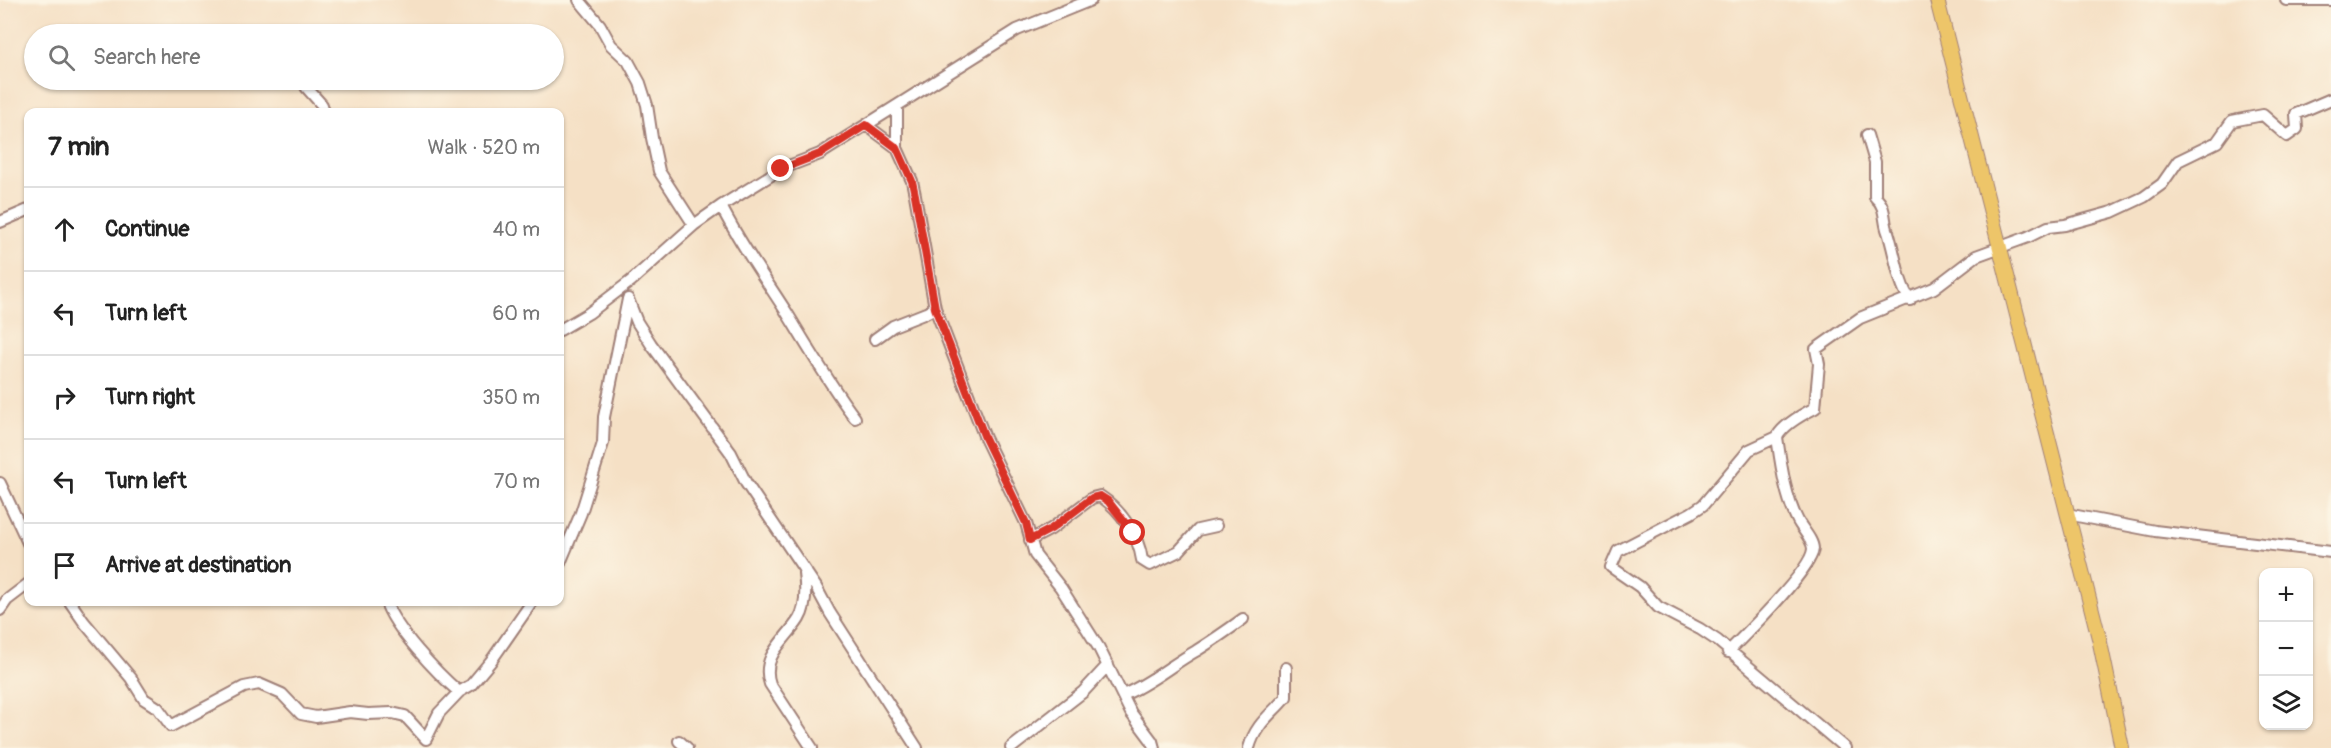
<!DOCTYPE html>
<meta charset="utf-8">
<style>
:root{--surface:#fff;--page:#f6f6f6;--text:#222;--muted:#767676;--line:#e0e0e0}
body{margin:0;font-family:Pangolin,sans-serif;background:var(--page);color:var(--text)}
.controls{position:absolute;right:18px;bottom:18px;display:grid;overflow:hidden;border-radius:12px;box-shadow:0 2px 4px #0004}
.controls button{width:54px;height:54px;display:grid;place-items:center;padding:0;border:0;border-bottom:2px solid var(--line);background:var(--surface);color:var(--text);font:30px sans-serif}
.stop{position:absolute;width:18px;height:18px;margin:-14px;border:4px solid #d93025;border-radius:50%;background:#fff}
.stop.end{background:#d93025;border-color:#fff;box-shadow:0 2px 6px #0008}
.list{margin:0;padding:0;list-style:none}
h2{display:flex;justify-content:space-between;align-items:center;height:78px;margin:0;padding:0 24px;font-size:26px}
h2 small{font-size:20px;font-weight:400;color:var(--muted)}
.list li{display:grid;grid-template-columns:39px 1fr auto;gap:18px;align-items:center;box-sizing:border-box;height:84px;padding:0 24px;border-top:2px solid var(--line)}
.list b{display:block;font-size:22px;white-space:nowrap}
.list em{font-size:20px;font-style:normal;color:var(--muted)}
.icon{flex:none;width:33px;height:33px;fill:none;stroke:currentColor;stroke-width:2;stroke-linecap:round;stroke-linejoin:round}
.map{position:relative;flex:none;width:2331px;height:748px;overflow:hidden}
.search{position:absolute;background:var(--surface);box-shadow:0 2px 4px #0004;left:24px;top:24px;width:540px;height:66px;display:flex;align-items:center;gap:15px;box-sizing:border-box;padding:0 21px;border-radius:33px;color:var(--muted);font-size:22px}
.panel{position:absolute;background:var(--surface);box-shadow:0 2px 4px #0004;left:24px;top:108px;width:540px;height:498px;border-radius:12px}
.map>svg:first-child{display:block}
</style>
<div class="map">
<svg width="2331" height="748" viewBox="0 0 2331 748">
<rect width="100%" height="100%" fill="#fcf5e5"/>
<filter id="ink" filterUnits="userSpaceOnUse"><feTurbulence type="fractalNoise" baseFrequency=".0167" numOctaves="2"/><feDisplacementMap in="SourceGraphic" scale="12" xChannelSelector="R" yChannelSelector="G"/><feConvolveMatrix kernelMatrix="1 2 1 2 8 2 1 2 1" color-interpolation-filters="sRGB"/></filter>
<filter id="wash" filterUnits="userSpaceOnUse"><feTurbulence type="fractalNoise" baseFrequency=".008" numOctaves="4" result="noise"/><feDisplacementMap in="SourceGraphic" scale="24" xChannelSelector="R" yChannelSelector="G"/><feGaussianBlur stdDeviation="1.35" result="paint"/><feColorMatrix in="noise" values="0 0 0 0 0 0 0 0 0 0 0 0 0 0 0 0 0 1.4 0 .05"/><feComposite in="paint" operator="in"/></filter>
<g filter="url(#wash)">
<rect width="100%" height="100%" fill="#f5e0c5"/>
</g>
<g filter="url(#ink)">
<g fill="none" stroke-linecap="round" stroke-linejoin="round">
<defs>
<path id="minor" d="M579 0 600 25 611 45 628 61 640 83 647 105 652 138 659 171 694 225
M2286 0H2331
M306 87 322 105 324 112
M897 107V148L912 181 915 195 935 308 985 438 1026 523 1035 555 1061 588 1099 648 1131 713 1152 741 1154 748
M866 125 897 148
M1867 135 1875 162V197C1887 207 1883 220 1888 232 1895 253 1898 283 1910 300
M721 206C740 244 764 277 787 313 809 349 830 385 855 418
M0 222 28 210
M628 299 637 322 651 344 731 453 746 483 816 587 830 613 917 748
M560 330 589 313 631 281 694 225 721 206 781 169 820 154 1017 30 1091 0
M875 339 893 326 926 313 935 308
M1777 437 1749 450 1703 505 1691 513 1618 551 1611 567 1640 587 1658 607 1700 629 1718 641 1845 748
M0 483 28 543
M2067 514 2155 531 2331 552
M1030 540 1051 529 1092 498 1100 496C1120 509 1139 536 1142 560L1150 565 1179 551 1198 530 1216 526
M560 563 581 513 603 443 604 417 628 299
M804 573C806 588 807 606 799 619 786 640 760 656 770 684L812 748
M70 602 84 622 131 678 144 699 158 708 171 726 244 687 259 684 282 694 301 714 316 717 350 712 368 714 392 713 405 716 426 739 439 713 459 692 471 685 491 661 532 602
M386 602C394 628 438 674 459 692
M0 610 7 600 28 584
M1728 652C1745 635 1812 569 1813 549 1813 540 1802 529 1798 521 1785 497 1781 464 1777 437 1784 424 1803 414 1815 408L1819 364 1816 349 1860 318 1934 288 1976 256 2028 237 2048 227 2065 225 2112 212 2144 197 2162 184 2178 161 2217 142 2232 121 2263 115 2287 136 2297 129 2296 114 2331 99
M1123 695C1150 684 1171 665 1196 651 1212 641 1228 630 1243 619
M679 741 687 748
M1011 748 1083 692 1108 665
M1249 748C1256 723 1271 715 1286 697V668"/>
<path id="major" d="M1937 0 2099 638 2122 748"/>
</defs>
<!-- minor casing -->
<use href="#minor" stroke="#a08078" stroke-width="14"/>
<!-- major casing -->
<use href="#major" stroke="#a08078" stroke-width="16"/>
<!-- minor -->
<use href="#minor" stroke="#fff" stroke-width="10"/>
<!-- major -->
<use href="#major" stroke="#edc569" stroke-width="14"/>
</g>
</g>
<g fill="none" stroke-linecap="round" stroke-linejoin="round" filter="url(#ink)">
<!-- route -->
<path stroke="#d93025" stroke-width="8" d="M781 169 820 154 866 125 897 148 912 181 915 195 935 308 985 438 1026 523 1030 540 1051 529 1092 498 1100 496 1108 501 1133 533"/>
</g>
</svg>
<div class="controls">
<button>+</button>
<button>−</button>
<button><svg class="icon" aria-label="layers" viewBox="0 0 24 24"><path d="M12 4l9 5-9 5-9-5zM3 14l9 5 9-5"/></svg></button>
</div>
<div class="stop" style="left:1133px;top:533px"></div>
<div class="stop end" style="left:781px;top:169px"></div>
<div class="search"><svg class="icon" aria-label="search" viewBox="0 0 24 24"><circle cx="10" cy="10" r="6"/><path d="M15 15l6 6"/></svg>Search here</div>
<section class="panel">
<h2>7 min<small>Walk · 520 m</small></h2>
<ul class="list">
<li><svg class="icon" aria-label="ahead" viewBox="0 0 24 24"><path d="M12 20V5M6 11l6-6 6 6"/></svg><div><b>Continue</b></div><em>40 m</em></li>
<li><svg class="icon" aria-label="left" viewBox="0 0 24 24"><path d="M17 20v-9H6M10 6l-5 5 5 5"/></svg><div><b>Turn left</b></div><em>60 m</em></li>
<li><svg class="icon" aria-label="right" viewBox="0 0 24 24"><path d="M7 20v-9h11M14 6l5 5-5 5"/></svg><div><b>Turn right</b></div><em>350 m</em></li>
<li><svg class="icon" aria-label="left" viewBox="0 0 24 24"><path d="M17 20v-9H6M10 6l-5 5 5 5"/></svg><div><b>Turn left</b></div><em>70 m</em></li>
<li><svg class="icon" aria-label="arrive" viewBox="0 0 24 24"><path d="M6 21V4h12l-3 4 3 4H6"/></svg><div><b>Arrive at destination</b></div></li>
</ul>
</section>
</div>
